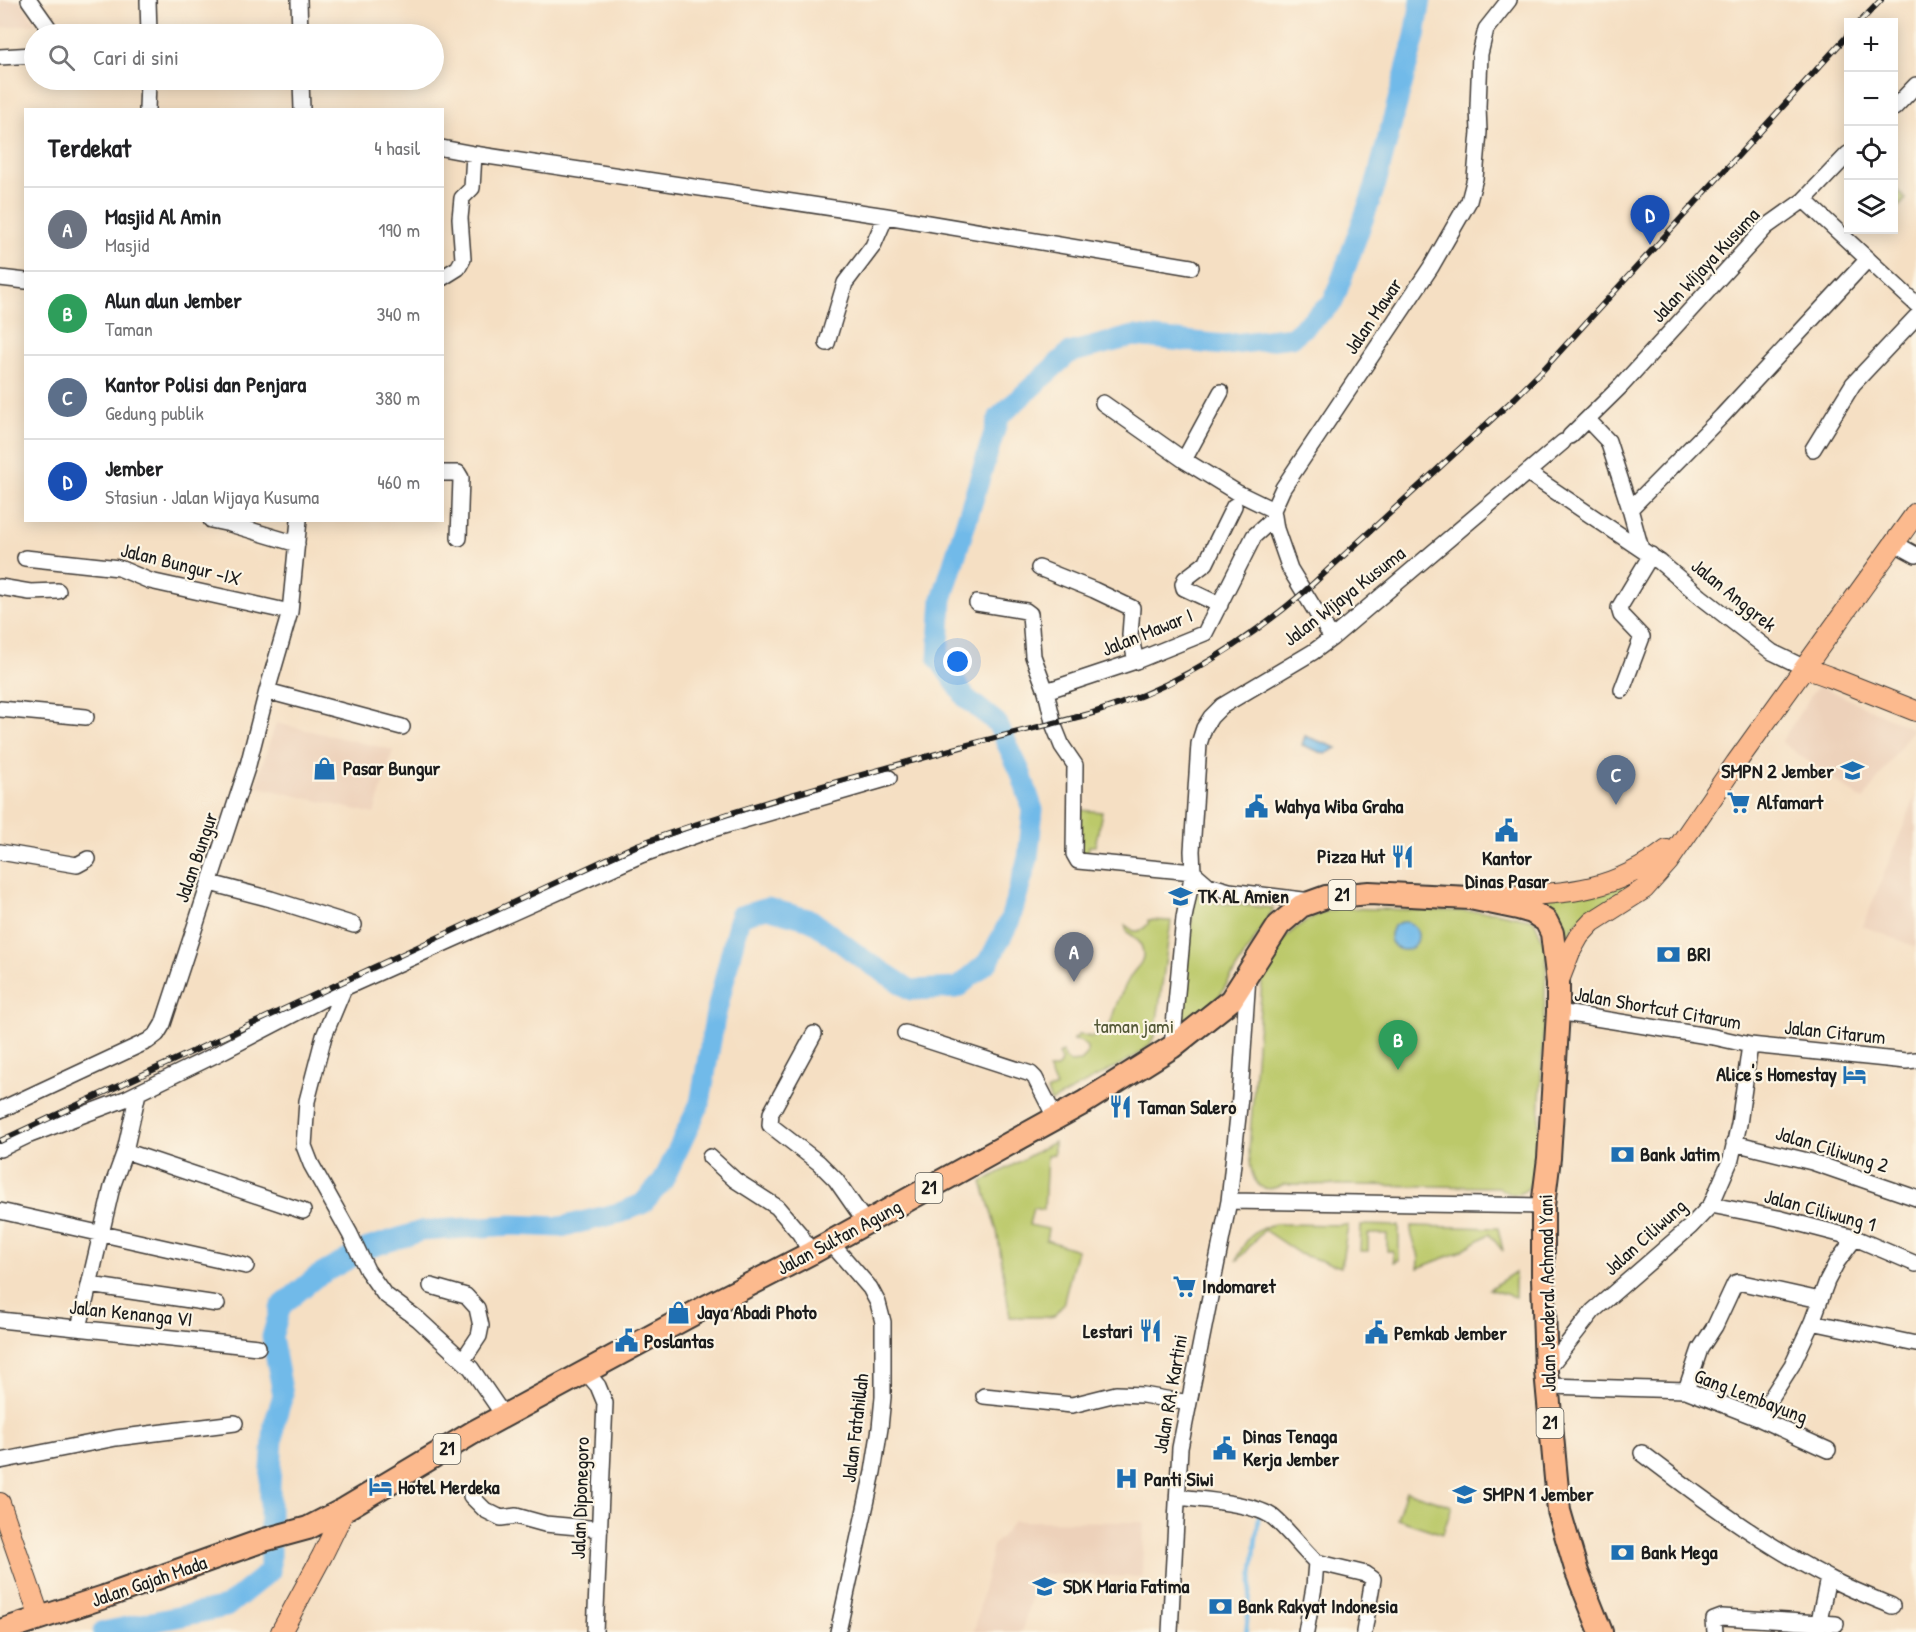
<!DOCTYPE html>
<html lang="id">
<meta charset="utf-8">
<style>
:root{--surface:#fff;--page:#f6f6f6;--text:#202124;--muted:#757577;--line:#e0e0e0;--accent:#ea580c}
body{margin:0;font-family:"Patrick Hand",sans-serif;background:var(--page);color:var(--text)}
.controls{position:absolute;right:18px;top:18px;display:grid;overflow:hidden;border-radius:0px;box-shadow:0 3px 15px #0003}
.controls button{width:54px;height:54px;display:grid;place-items:center;padding:0;border:0;border-bottom:2px solid var(--line);background:var(--surface);color:var(--text);font:30px sans-serif}
.you{position:absolute;left:958px;top:662px;width:21px;height:21px;margin:-15px;border:4px solid #fff;border-radius:50%;background:#1a73e8;box-shadow:0 0 0 9px #1a73e833}
.badge{display:grid;place-items:center;width:39px;height:39px;border-radius:50%;background:var(--accent);color:#fff;font-size:20px;font-weight:700}
.pin{position:absolute;translate:-50% -50px;filter:drop-shadow(0 2px 3px #0008)}
.pin::after{content:'';position:absolute;top:32px;width:21px;height:18px;background:inherit;clip-path:polygon(0 0,100% 0,50% 100%)}
.list{margin:0;padding:0;list-style:none}
h2{display:flex;justify-content:space-between;align-items:center;height:78px;margin:0;padding:0 24px;font-size:26px}
h2 small{font-size:20px;font-weight:400;color:var(--muted)}
.list li{display:grid;grid-template-columns:39px 1fr auto;gap:18px;align-items:center;box-sizing:border-box;height:84px;padding:0 24px;border-top:2px solid var(--line)}
.list b{display:block;font-size:22px;white-space:nowrap}
.list p{margin:0;font-size:20px;white-space:nowrap;color:var(--muted)}
.list em{font-size:20px;font-style:normal;color:var(--muted)}
.icon{flex:none;width:33px;height:33px;fill:none;stroke:currentColor;stroke-width:2;stroke-linecap:round;stroke-linejoin:round}
.map{position:relative;flex:none;width:1916px;height:1632px;overflow:hidden}
.search{position:absolute;background:var(--surface);box-shadow:0 3px 15px #0003;left:24px;top:24px;width:420px;height:66px;display:flex;align-items:center;gap:15px;box-sizing:border-box;padding:0 21px;border-radius:33px;color:var(--muted);font-size:22px}
.panel{position:absolute;background:var(--surface);box-shadow:0 3px 15px #0003;left:24px;top:108px;width:420px;height:414px;border-radius:0px}
.map>svg:first-child{display:block}
</style>
<div class="map">
<svg width="1916" height="1632" viewBox="0 0 1916 1632">
<rect width="100%" height="100%" fill="#fcf5e5"/>
<filter id="ink" filterUnits="userSpaceOnUse"><feTurbulence type="fractalNoise" baseFrequency=".0167" numOctaves="2"/><feDisplacementMap in="SourceGraphic" scale="12" xChannelSelector="R" yChannelSelector="G"/><feConvolveMatrix kernelMatrix="1 2 1 2 8 2 1 2 1" color-interpolation-filters="sRGB"/></filter>
<filter id="wash" filterUnits="userSpaceOnUse"><feTurbulence type="fractalNoise" baseFrequency=".008" numOctaves="4" result="noise"/><feDisplacementMap in="SourceGraphic" scale="24" xChannelSelector="R" yChannelSelector="G"/><feGaussianBlur stdDeviation="1.35" result="paint"/><feColorMatrix in="noise" values="0 0 0 0 0 0 0 0 0 0 0 0 0 0 0 0 0 1.4 0 .05"/><feComposite in="paint" operator="in"/></filter>
<g filter="url(#wash)">
<rect width="100%" height="100%" fill="#f5dfc3"/>
<!-- built -->
<path fill="#edd1ba" d="M0 0H20L36 24 0 28Z
M1818 685 1913 729 1863 800 1781 742Z
M276 723 393 750 374 814 255 786Z
M1916 795V947L1863 926Z
M1014 1521 1144 1522 1142 1577 1037 1574 1022 1632H974L993 1546Z"/>
<!-- green -->
<path fill="#bcc96b" stroke="#6c7244" stroke-width="1.5" d="M1894 187 1906 199 1894 212Z
M1080 810 1102 812 1095 846H1089L1088 855 1078 853Z
M1647 874 1648 877 1580 919 1563 940 1521 900Z
M1195 892 1217 903 1274 908 1220 995 1178 1032Z
M1339 908 1495 912 1534 920 1547 950 1537 1169C1532 1191 1518 1202 1498 1187L1284 1184C1254 1200 1250 1172 1249 1149L1263 969C1280 938 1303 915 1339 908Z
M1148 920 1171 921 1155 1035 1150 1044 1141 1053 1051 1102 1047 1091 1056 1087 1048 1069H1055L1059 1066 1061 1061 1058 1054 1063 1052 1064 1057 1070 1062 1081 1061 1087 1055V1047L1080 1041 1073 1040 1080 1034C1088 1038 1098 1038 1105 1032 1111 1026 1111 1022 1113 1015 1116 1003 1124 988 1130 977 1135 968 1144 964 1143 953 1142 942 1135 937 1127 932L1125 925 1134 931H1141L1148 924Z
M1054 1142V1154L1047 1155 1044 1210 1033 1208 1029 1225 1048 1229 1046 1240 1077 1250 1063 1305 1054 1316 1049 1317H1010L997 1231 982 1182Z
M1275 1224 1348 1225 1341 1267 1300 1254 1264 1230 1237 1261C1242 1242 1255 1228 1275 1224Z
M1361 1225 1399 1226V1260L1394 1262 1393 1251H1387V1234H1368V1251H1360Z
M1411 1226 1498 1228 1503 1251 1489 1234 1457 1253 1418 1268C1422 1249 1410 1243 1411 1226Z
M1515 1272V1297L1489 1289Z
M1406 1491 1452 1506 1443 1534 1397 1519Z"/>
<!-- water -->
<path fill="#71bae9" stroke="#466b82" stroke-width="1.5" d="M1305 736 1337 748 1325 754 1302 745Z
M1390 936a14 14 0 1 1 28 0a14 14 0 1 1-28 0Z"/>
<g fill="none" stroke-linecap="round" stroke-linejoin="round">
<!-- stream -->
<path stroke="#71bae9" stroke-width="4" d="M1246 1632 1259 1514"/>
<!-- river -->
<path stroke="#71bae9" stroke-width="21" d="M103 1632 226 1607 270 1571V1484L274 1424 283 1395 272 1337 281 1306 316 1277 368 1248 421 1231 512 1225 561 1227 619 1213 642 1204 663 1181 700 1103 715 1018 740 916 767 908 811 920 863 959 911 990 957 988 989 961 1010 920 1028 858 1033 810 1020 771 997 723 966 698 938 658 942 599 999 417 1069 353 1134 336 1225 345 1292 337 1333 302 1375 187 1415 36 1421 0"/>
</g>
</g>
<g filter="url(#ink)">
<g fill="none" stroke-linecap="round" stroke-linejoin="round">
<defs>
<path id="minor" d="M29 0 53 34
M148 0 149 34
M299 0 300 34
M0 57 34 55
M301 80 302 110
M1894 108 1916 85
M147 110 148 80
M442 148 474 154 886 216 1191 267
M1804 200 1916 304
M0 278 26 281
M442 278 458 268 463 259 460 218 462 198 472 188 474 154
M827 343 845 283 873 246 886 216
M1103 403 1184 460 1236 492 1273 510
M1588 420 1608 441 1630 509 1641 549
M1570 436 1621 386 1766 227 1804 200 1848 154
M1813 449 1853 384 1916 317
M1184 460 1221 392
M442 473H458L461 478 459 538
M1528 473 1660 562 1701 597 1772 652 1805 668
M1630 509 1722 416 1868 259
M211 520 230 524 297 544
M1894 543 1916 555
M25 558 119 568 150 581 290 612
M1039 568 1094 590 1132 608 1130 635 1136 661
M0 587 30 592 58 591
M977 603 1026 611 1030 614 1033 656 1046 691 1054 726 1062 746 1075 765 1074 854 1078 861 1193 872
M1220 605 1184 588 1183 584 1185 579 1206 563 1234 506
M1332 638 1290 569 1276 529 1273 510 1283 488 1431 267 1469 201 1475 178 1479 132 1478 107 1480 54 1486 29 1509 0
M1622 690 1642 637 1621 615 1619 608 1651 555
M267 691 402 727
M1046 691 1136 661 1205 633 1254 536 1274 518
M0 709 86 717
M0 852 77 865 88 859
M1193 872 1208 885 1229 891 1311 901
M210 883 271 899 354 925
M344 988 324 1036 307 1101 304 1146 311 1164 350 1234 367 1270 384 1294 418 1319 471 1368 504 1416
M1558 1012 1714 1037 1750 1045 1906 1061 1916 1060
M905 1033 1031 1074 1035 1078 1056 1119
M814 1034 771 1113 770 1125 819 1163 836 1180 866 1223
M1172 1047 1184 918 1193 872 1192 851 1199 744 1204 728 1211 717 1222 706 1313 652 1332 638 1563 442
M0 1110 148 1041 157 1034 163 1024 248 765 267 691 290 612 299 520
M1734 1143 1812 1162 1916 1198
M0 1149 27 1136 125 1099 213 1056 344 988 641 855 713 829 889 778
M125 1151 303 1211
M710 1157 735 1180 777 1207 800 1234 811 1253
M1229 1201 1543 1206
M1711 1205 1778 1218 1855 1238 1916 1264
M0 1211 246 1266
M830 1242 870 1288 878 1303 883 1322V1397L880 1428 873 1472 838 1632
M90 1285 217 1304
M431 1286 466 1296 477 1308 481 1326 479 1336 463 1360
M0 1320 258 1347
M1812 1322 1916 1344
M79 1328 112 1187 125 1151 138 1093
M1546 1371 1593 1311 1690 1227 1711 1205 1731 1159 1739 1124 1750 1045
M586 1372 598 1386 605 1403 595 1632
M1548 1386 1686 1390 1758 1418 1828 1450
M1686 1390 1700 1349 1715 1326 1735 1283 1738 1282 1820 1300
M984 1396 1072 1405 1116 1394 1143 1395 1189 1403
M1758 1418 1792 1365 1812 1322 1827 1281 1837 1262 1855 1238
M1642 1453C1701 1498 1762 1544 1829 1578 1849 1589 1871 1597 1892 1606
M0 1461 116 1438 235 1423
M471 1496 485 1510 501 1518 516 1516 545 1524 600 1529
M1178 1497C1202 1500 1256 1503 1274 1518 1289 1531 1301 1548 1316 1562L1314 1587 1306 1632
M1316 1562 1366 1574 1373 1579 1364 1632
M1819 1621 1828 1578
M1170 1632 1180 1448 1229 1201 1240 1097 1248 976
M1715 1632 1714 1620 1722 1617 1836 1624"/>
<path id="major" d="M1805 668 1830 677 1916 711
M1488 897C1559 893 1608 896 1667 850
M1558 983 1570 952 1579 936 1592 922 1644 889 1668 862 1736 763 1916 513
M0 1503 40 1618
M281 1632 322 1556 345 1509"/>
<path id="highway" d="M0 1631 104 1597 264 1540 308 1528 345 1509 474 1432 702 1309 811 1253 1083 1103 1172 1047 1231 1000 1279 925 1301 906 1326 897 1369 893 1470 898 1518 908 1532 912 1546 921 1552 933 1558 983V1012L1549 1158 1543 1206V1278L1546 1371 1559 1511 1577 1572 1601 1632"/>
</defs>
<!-- minor casing -->
<use href="#minor" stroke="#3d3935" stroke-width="18"/>
<!-- major casing -->
<use href="#major" stroke="#3d3935" stroke-width="22"/>
<!-- highway casing -->
<use href="#highway" stroke="#3d3935" stroke-width="26"/>
<!-- minor -->
<use href="#minor" stroke="#fff" stroke-width="15"/>
<!-- major -->
<use href="#major" stroke="#fcba8e" stroke-width="20"/>
<!-- highway -->
<use href="#highway" stroke="#fcba8e" stroke-width="22"/>
<defs>
<path id="rail" d="M1860 22 1881 0
M0 1141 637 845C745 805 857 777 968 745 1011 733 1054 724 1096 712 1175 688 1242 645 1304 592L1515 398 1543 370 1848 35"/>
</defs>
<!-- rail casing -->
<use href="#rail" stroke="#1c1c1c" stroke-width="6"/>
<!-- rail -->
<use href="#rail" stroke="#fcf5e5" stroke-width="4" stroke-dasharray="11" stroke-linecap="butt"/>
</g>
</g>
<!-- icons -->
<defs>
<symbol id="shop-bare" viewBox="-9 -9 18 18"><path d="M-5-2.5h2.3a2.7 3.5 0 0 1 5.4 0H5L5.5 6h-11ZM-1.5-2.5h3a1.5 2.3 0 0 0-3 0Z" fill="#1f6fb2" stroke="#fcf5e5" stroke-width="2.5" paint-order="stroke"/></symbol>
<symbol id="school-bare" viewBox="-9 -9 18 18"><path d="M0-5L7-2L0 1L-7-2ZM-4 1L0 2.5L4 1V4Q0 6-4 4Z" fill="#1f6fb2" stroke="#fcf5e5" stroke-width="2.5" paint-order="stroke"/></symbol>
<symbol id="supermarket-bare" viewBox="-9 -9 18 18"><path d="M-6-5.5h2.5l.6 2H6L4.5 2H-2.5L-4.4-4H-6ZM-1.5 3.2a1.3 1.3 0 1 0 .1 0ZM3 3.2a1.3 1.3 0 1 0 .1 0Z" fill="#1f6fb2" stroke="#fcf5e5" stroke-width="2.5" paint-order="stroke"/></symbol>
<symbol id="civic-bare" viewBox="-9 -9 18 18"><path d="M-.6-6.5H3V-4.5H.6V-3L4-1V1h2V6H-6V1h2V-1L-.6-3ZM-1.2 2.5V6h2.4V2.5Z" fill="#1f6fb2" stroke="#fcf5e5" stroke-width="2.5" paint-order="stroke"/></symbol>
<symbol id="restaurant-bare" viewBox="-9 -9 18 18"><path d="M-5-6h1v4h1v-4h1v4h1v-4h1v5L-1.5 .5V6h-2V.5L-5-1ZM5-6V6H3V1.5H1.5Q1.5-4 5-6Z" fill="#1f6fb2" stroke="#fcf5e5" stroke-width="2.5" paint-order="stroke"/></symbol>
<symbol id="bank-bare" viewBox="-9 -9 18 18"><path d="M-6-4H6V4H-6ZM0-2.3a2.3 2.3 0 1 0 0 4.6a2.3 2.3 0 1 0 0-4.6Z" fill="#1f6fb2" stroke="#fcf5e5" stroke-width="2.5" paint-order="stroke"/></symbol>
<symbol id="hotel-bare" viewBox="-9 -9 18 18"><path d="M-6-4.5h1.5V1H6V5H4.5V3h-9V5H-6ZM-4 0a1.8 1.8 0 1 1 3.6 0ZM.5 0V-2.5h3Q6-2.5 6 0Z" fill="#1f6fb2" stroke="#fcf5e5" stroke-width="2.5" paint-order="stroke"/></symbol>
<symbol id="hospital-bare" viewBox="-9 -9 18 18"><path d="M-5-5h3v3.5h4V-5h3V5h-3V1.5h-4V5h-3Z" fill="#1f6fb2" stroke="#fcf5e5" stroke-width="2.5" paint-order="stroke"/></symbol>
</defs>
<g fill-rule="evenodd">
<use href="#shop-bare" x="308" y="752" width="33" height="33"/>
<use href="#school-bare" x="1836" y="754" width="33" height="33"/>
<use href="#supermarket-bare" x="1722" y="786" width="33" height="33"/>
<use href="#civic-bare" x="1240" y="790" width="33" height="33"/>
<use href="#civic-bare" x="1490" y="814" width="33" height="33"/>
<use href="#restaurant-bare" x="1386" y="840" width="33" height="33"/>
<use href="#school-bare" x="1164" y="880" width="33" height="33"/>
<use href="#bank-bare" x="1652" y="938" width="33" height="33"/>
<use href="#hotel-bare" x="1838" y="1058" width="33" height="33"/>
<use href="#restaurant-bare" x="1104" y="1090" width="33" height="33"/>
<use href="#bank-bare" x="1606" y="1138" width="33" height="33"/>
<use href="#supermarket-bare" x="1168" y="1270" width="33" height="33"/>
<use href="#shop-bare" x="662" y="1296" width="33" height="33"/>
<use href="#restaurant-bare" x="1134" y="1314" width="33" height="33"/>
<use href="#civic-bare" x="1360" y="1316" width="33" height="33"/>
<use href="#civic-bare" x="610" y="1324" width="33" height="33"/>
<use href="#civic-bare" x="1208" y="1432" width="33" height="33"/>
<use href="#hospital-bare" x="1110" y="1462" width="33" height="33"/>
<use href="#hotel-bare" x="364" y="1470" width="33" height="33"/>
<use href="#school-bare" x="1448" y="1478" width="33" height="33"/>
<use href="#bank-bare" x="1606" y="1536" width="33" height="33"/>
<use href="#school-bare" x="1028" y="1570" width="33" height="33"/>
<use href="#bank-bare" x="1204" y="1590" width="33" height="33"/>
</g>
<g text-anchor="middle" stroke-width="4.5" stroke-linejoin="round" paint-order="stroke">
<!-- shield labels -->
<g fill="#fcf5e5" stroke="#5f5d58" stroke-width="1.5">
<rect x="1328.5" y="880" width="27" height="30" rx="4.5"/>
<rect x="915.5" y="1173" width="27" height="30" rx="4.5"/>
<rect x="1536.5" y="1408" width="27" height="30" rx="4.5"/>
<rect x="433.5" y="1434" width="27" height="30" rx="4.5"/>
</g>
<g font-size="18" font-weight="bold" fill="#1c1c1c">
<text x="1342" y="901">21</text>
<text x="929" y="1194">21</text>
<text x="1550" y="1429">21</text>
<text x="447" y="1455">21</text>
</g>
<!-- street labels -->
<g font-size="20" fill="#1c1c1c" stroke="#fcf5e5">
<text transform="translate(1705 265) rotate(-47)" y="7">Jalan Wijaya Kusuma</text>
<text transform="translate(1373 316) rotate(-56)" y="7">Jalan Mawar</text>
<text transform="translate(181 564) rotate(14)" y="7">Jalan Bungur -IX</text>
<text transform="translate(1734 595) rotate(39)" y="7">Jalan Anggrek</text>
<text transform="translate(1344 596) rotate(-38)" y="7">Jalan Wijaya Kusuma</text>
<text transform="translate(1147 632) rotate(-22)" y="7">Jalan Mawar I</text>
<text transform="translate(196 857) rotate(-71)" y="7">Jalan Bungur</text>
<text transform="translate(1658 1008) rotate(10)" y="7">Jalan Shortcut Citarum</text>
<text transform="translate(1835 1032) rotate(6)" y="7">Jalan Citarum</text>
<text transform="translate(1832 1149) rotate(17)" y="7">Jalan Ciliwung 2</text>
<text transform="translate(1820 1210) rotate(15)" y="7">Jalan Ciliwung 1</text>
<text transform="translate(839 1237) rotate(-28)" y="7">Jalan Sultan Agung</text>
<text transform="translate(1645 1237) rotate(-42)" y="7">Jalan Ciliwung</text>
<text transform="translate(1547 1293) rotate(-91)" y="7">Jalan Jenderal Achmad Yani</text>
<text transform="translate(131 1313) rotate(6)" y="7">Jalan Kenanga VI</text>
<text transform="translate(1170 1394) rotate(-80)" y="7">Jalan RA. Kartini</text>
<text transform="translate(1751 1396) rotate(21)" y="7">Gang Lembayung</text>
<text transform="translate(855 1428) rotate(-83)" y="7">Jalan Fatahillah</text>
<text transform="translate(580 1498) rotate(-88)" y="7">Jalan Diponegoro</text>
<text transform="translate(149 1581) rotate(-19)" y="7">Jalan Gajah Mada</text>
</g>
<!-- poi labels -->
<g font-size="20" font-weight="bold" fill="#1c1c1c" stroke="#fcf5e5" text-anchor="start">
<text x="343" y="775">Pasar Bungur</text>
<text x="1834" y="778" text-anchor="end">SMPN 2 Jember</text>
<text x="1757" y="809">Alfamart</text>
<text x="1275" y="813">Wahya Wiba Graha</text>
<text x="1385" y="863" text-anchor="end">Pizza Hut</text>
<text x="1507" y="865" text-anchor="middle">Kantor<tspan x="1507" dy="23">Dinas Pasar</tspan></text>
<text x="1198" y="903">TK AL Amien</text>
<text x="1687" y="961">BRI</text>
<text x="1837" y="1081" text-anchor="end">Alice's Homestay</text>
<text x="1138" y="1114">Taman Salero</text>
<text x="1640" y="1161">Bank Jatim</text>
<text x="1202" y="1293">Indomaret</text>
<text x="697" y="1319">Jaya Abadi Photo</text>
<text x="1133" y="1338" text-anchor="end">Lestari</text>
<text x="1394" y="1340">Pemkab Jember</text>
<text x="644" y="1348">Poslantas</text>
<text x="1243" y="1443">Dinas Tenaga<tspan x="1243" dy="23">Kerja Jember</tspan></text>
<text x="1144" y="1486">Panti Siwi</text>
<text x="398" y="1494">Hotel Merdeka</text>
<text x="1483" y="1501">SMPN 1 Jember</text>
<text x="1641" y="1559">Bank Mega</text>
<text x="1063" y="1593">SDK Maria Fatima</text>
<text x="1238" y="1613">Bank Rakyat Indonesia</text>
</g>
<!-- park labels -->
<g font-size="20" fill="#545938" stroke="#fcf5e5">
<text x="1134" y="1033">taman jami</text>
</g>
</g>
</svg>
<div class="controls">
<button>+</button>
<button>−</button>
<button><svg class="icon" aria-label="locate" viewBox="0 0 24 24"><circle cx="12" cy="12" r="6"/><path d="M12 2v4M12 18v4M2 12h4M18 12h4"/></svg></button>
<button><svg class="icon" aria-label="layers" viewBox="0 0 24 24"><path d="M12 4l9 5-9 5-9-5zM3 14l9 5 9-5"/></svg></button>
</div>
<div class="you"></div>
<div class="pin badge" style="left:1074px;top:982px;background:#6b7280">A</div>
<div class="pin badge" style="left:1398px;top:1070px;background:#2e9e5b">B</div>
<div class="pin badge" style="left:1616px;top:805px;background:#5c6f8a">C</div>
<div class="pin badge" style="left:1650px;top:245px;background:#1a4fb4">D</div>
<div class="search"><svg class="icon" aria-label="search" viewBox="0 0 24 24"><circle cx="10" cy="10" r="6"/><path d="M15 15l6 6"/></svg>Cari di sini</div>
<section class="panel">
<h2>Terdekat<small>4 hasil</small></h2>
<ul class="list">
<li><span class="badge" style="background:#6b7280">A</span><div><b>Masjid Al Amin</b><p>Masjid</p></div><em>190 m</em></li>
<li><span class="badge" style="background:#2e9e5b">B</span><div><b>Alun alun Jember</b><p>Taman</p></div><em>340 m</em></li>
<li><span class="badge" style="background:#5c6f8a">C</span><div><b>Kantor Polisi dan Penjara</b><p>Gedung publik</p></div><em>380 m</em></li>
<li><span class="badge" style="background:#1a4fb4">D</span><div><b>Jember</b><p>Stasiun · Jalan Wijaya Kusuma</p></div><em>460 m</em></li>
</ul>
</section>
</div>
